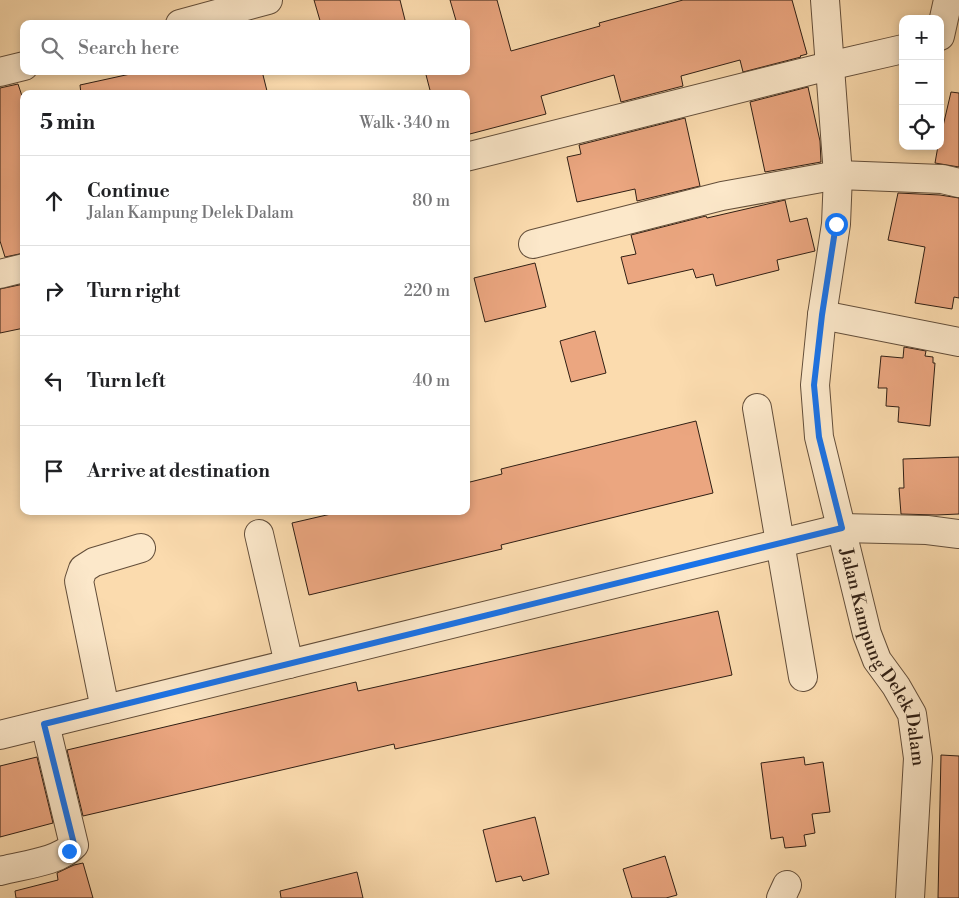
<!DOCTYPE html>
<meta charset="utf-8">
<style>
:root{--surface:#fff;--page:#f2f2f2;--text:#202124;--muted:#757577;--line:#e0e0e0}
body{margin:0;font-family:"Libre Bodoni",serif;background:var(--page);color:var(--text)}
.controls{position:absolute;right:15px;top:15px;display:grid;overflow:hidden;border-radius:10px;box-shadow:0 2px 8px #0003}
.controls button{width:45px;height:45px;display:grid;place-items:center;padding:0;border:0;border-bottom:1px solid var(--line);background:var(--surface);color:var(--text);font:25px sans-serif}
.stop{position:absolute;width:15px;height:15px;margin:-11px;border:4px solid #1a73e8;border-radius:50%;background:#fff}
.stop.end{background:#1a73e8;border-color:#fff;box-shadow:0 1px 5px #0008}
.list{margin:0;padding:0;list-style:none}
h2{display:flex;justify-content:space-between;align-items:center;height:65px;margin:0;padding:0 20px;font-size:21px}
h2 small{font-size:16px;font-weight:400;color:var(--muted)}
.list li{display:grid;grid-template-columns:32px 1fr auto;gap:15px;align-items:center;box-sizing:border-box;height:90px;padding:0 20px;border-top:1px solid var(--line)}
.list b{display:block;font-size:19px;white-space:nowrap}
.list p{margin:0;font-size:16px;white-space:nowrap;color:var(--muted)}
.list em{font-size:16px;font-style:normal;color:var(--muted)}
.icon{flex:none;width:28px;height:28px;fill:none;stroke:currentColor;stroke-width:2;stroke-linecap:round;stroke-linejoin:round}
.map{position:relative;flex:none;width:959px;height:898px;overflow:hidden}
.search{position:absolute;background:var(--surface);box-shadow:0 2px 8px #0003;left:20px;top:20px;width:450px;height:55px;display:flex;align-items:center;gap:12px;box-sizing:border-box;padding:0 18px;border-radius:10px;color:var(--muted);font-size:19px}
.panel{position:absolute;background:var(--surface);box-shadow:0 2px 8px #0003;left:20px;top:90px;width:450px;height:425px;border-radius:10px}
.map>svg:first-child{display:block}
</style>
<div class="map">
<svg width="959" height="898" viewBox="0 0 959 898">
<rect width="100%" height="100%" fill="#fbdbae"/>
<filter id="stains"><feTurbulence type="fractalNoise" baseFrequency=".004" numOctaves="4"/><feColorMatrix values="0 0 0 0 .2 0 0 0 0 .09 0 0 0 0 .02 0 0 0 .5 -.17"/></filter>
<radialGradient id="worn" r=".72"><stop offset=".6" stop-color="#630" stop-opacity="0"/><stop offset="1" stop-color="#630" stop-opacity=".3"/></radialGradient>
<!-- building -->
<path fill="#eba680" stroke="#301f14" d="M314 0H400L406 24H321Z
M450 0H497L511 51 600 26 599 23 683 0H792L807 54 800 56 801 57 743 72 740 60 681 76 683 86 621 102 614 75 541 96 546 114 466 135V94H431L425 71H466V24H457Z
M144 71H262L267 91 256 94H81L80 85Z
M18 84 24 102V253L5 257 0 241V88Z
M808 87 820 141 821 162 765 172 750 102Z
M951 92 959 93V167L935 163 938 146H940V139Z
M685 118 700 186 637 201 635 189 577 202 567 157 581 154 579 145Z
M898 193 940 195 959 198V298L954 297 952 309 915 303 925 247 888 240Z
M785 200 790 222 807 218 815 251 777 260 779 270 716 286 713 274 696 278 693 269 628 284 621 257 636 254 631 235 706 216 707 218Z
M535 263 546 307 485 322 474 278Z
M24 284V328L0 333V289Z
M595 331 606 373 571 382 560 341Z
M904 347 926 351 925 356 933 357V363H935L930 426 898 422 899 407 886 406 887 388H878L881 356 903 358Z
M696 421 713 493 501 545 502 549 309 595 292 523 344 511H466V483L502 474 501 469Z
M959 457V514L936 515 901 514 899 488H904L903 459Z
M718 611 732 675 395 749 394 744 83 816 67 750 356 682 358 691Z
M941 755 959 756V898H938Z
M37 757 53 823 0 837V766Z
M804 757 805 765 823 762 830 812 812 814 815 833 804 835 806 846 785 848 783 837 771 839 761 763Z
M535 817 549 874 523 881 521 876 496 882 483 830Z
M665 856 677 895 666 898H632L623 869Z
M83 863 93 898H16L15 891 58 880 57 873 74 865Z
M357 872 363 898H281L280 891Z"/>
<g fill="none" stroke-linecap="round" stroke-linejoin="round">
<defs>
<g id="minor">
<path id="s1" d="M825 0 838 175 836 224 822 315 815 385 819 437 867 634 877 660 896 686 912 714 918 758 910 898"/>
<path d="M180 24 268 0"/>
<path d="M940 36 948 0"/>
<path d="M0 72 24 66"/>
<path d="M466 157 829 66 903 49"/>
<path d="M533 244 722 196 838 175 942 179 959 183"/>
<path d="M0 274 24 268"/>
<path d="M822 315 959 342"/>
<path d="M757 408 803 677"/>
<path d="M259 534 289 664"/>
<path d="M105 709 79 581 83 569 94 562 141 548"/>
<path d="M0 735 842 528 927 530 959 534"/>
<path d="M0 871C22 865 59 862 74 845L45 724"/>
<path d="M781 898 787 885"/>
</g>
</defs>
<!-- minor casing -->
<use href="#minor" stroke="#634e3a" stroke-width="30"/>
<!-- minor -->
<use href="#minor" stroke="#fce8ca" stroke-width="28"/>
</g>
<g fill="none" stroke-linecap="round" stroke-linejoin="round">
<!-- route -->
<path stroke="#1a73e8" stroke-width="6" d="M69 851 74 844 44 724 842 528 819 437 814 385 822 315 836 224"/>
</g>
<g text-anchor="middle" stroke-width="4" stroke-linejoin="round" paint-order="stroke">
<!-- street labels -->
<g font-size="18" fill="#301f14" stroke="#fce8ca">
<text dy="6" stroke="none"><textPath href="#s1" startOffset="670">Jalan Kampung Delek Dalam</textPath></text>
</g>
</g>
<rect width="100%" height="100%" filter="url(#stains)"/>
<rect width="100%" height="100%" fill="url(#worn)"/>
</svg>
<div class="controls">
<button>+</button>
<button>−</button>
<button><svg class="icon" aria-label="locate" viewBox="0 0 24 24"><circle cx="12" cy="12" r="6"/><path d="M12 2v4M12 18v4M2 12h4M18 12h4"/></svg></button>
</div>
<div class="stop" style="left:836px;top:224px"></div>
<div class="stop end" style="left:69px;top:851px"></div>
<div class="search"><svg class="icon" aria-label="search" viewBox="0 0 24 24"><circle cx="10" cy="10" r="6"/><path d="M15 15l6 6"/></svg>Search here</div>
<section class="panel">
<h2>5 min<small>Walk · 340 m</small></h2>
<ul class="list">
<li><svg class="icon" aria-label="ahead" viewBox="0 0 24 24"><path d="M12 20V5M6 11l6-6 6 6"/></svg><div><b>Continue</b><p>Jalan Kampung Delek Dalam</p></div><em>80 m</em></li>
<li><svg class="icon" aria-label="right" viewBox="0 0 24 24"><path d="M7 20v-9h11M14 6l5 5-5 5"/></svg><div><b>Turn right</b></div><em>220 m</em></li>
<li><svg class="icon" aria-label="left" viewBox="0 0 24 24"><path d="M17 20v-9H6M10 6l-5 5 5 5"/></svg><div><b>Turn left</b></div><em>40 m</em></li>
<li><svg class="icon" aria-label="arrive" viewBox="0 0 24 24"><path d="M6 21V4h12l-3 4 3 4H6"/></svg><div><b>Arrive at destination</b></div></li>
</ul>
</section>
</div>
